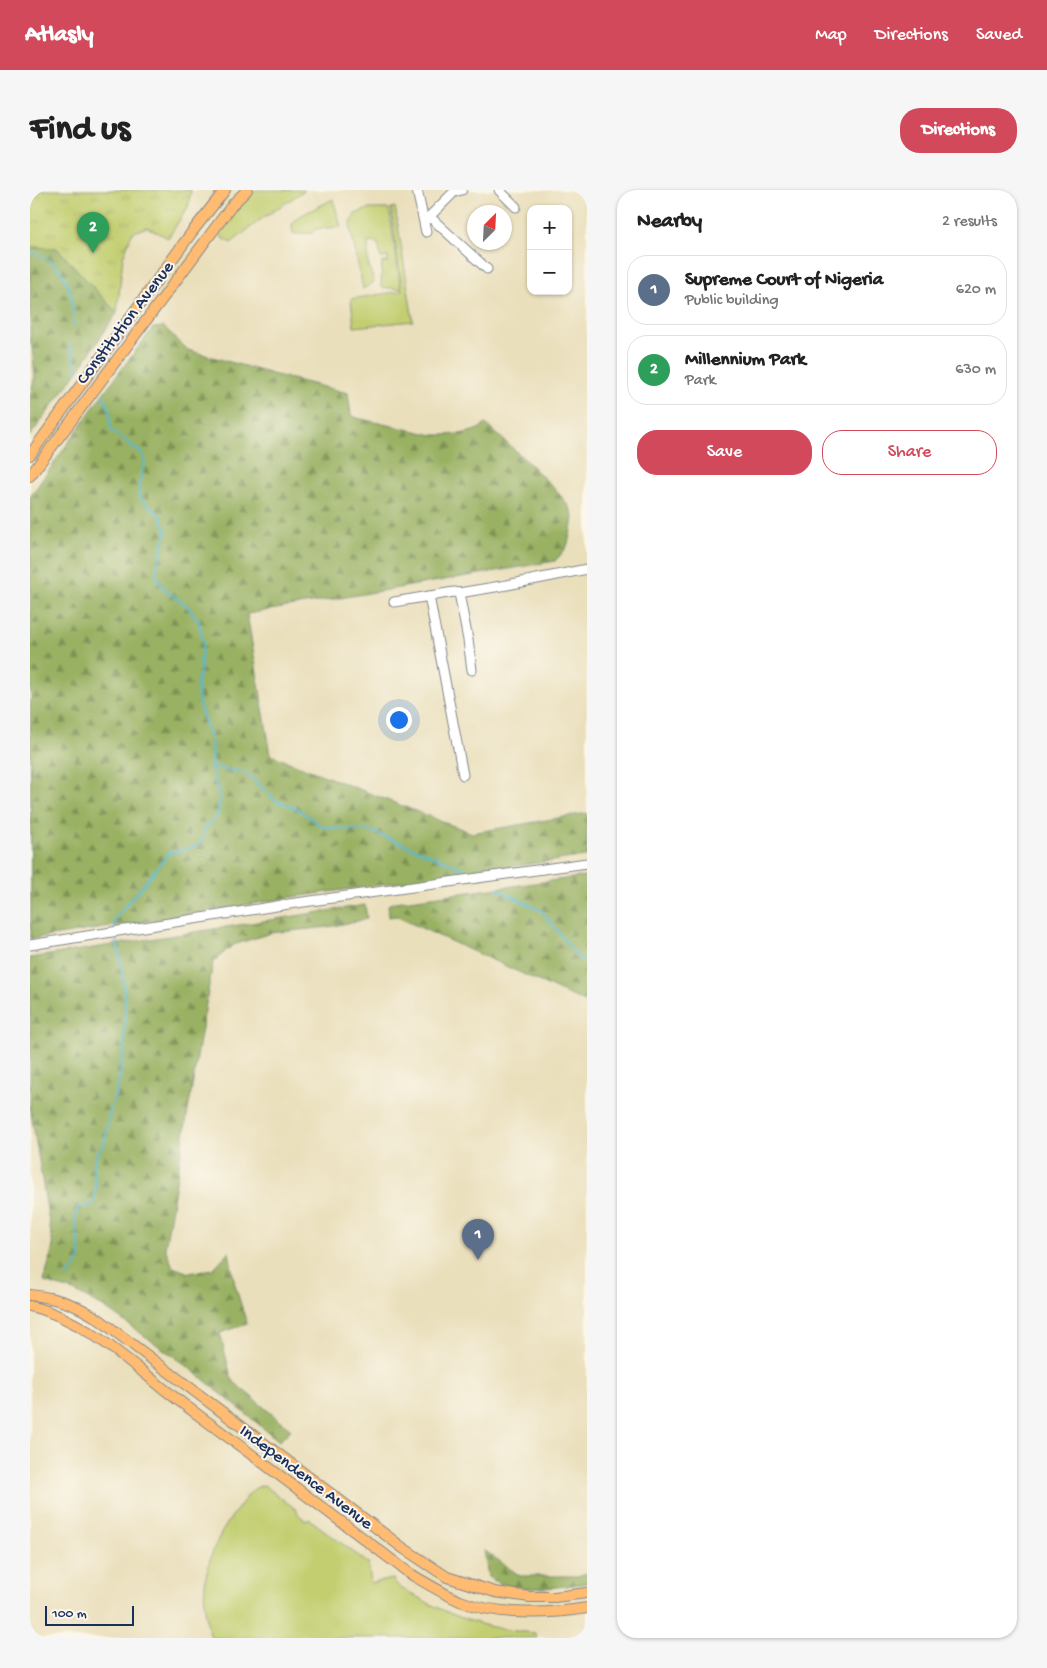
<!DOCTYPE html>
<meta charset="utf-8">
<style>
:root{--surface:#fff;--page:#f6f6f6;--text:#222;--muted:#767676;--line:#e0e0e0;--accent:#d1495b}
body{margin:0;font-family:"Gochi Hand",sans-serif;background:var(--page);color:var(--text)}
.controls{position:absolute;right:15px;top:15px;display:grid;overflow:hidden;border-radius:10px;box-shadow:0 1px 4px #0004}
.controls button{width:45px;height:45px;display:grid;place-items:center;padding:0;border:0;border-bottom:1px solid var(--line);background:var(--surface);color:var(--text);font:25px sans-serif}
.compass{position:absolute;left:437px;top:15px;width:45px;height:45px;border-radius:50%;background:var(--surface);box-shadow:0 1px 4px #0004;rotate:24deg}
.scale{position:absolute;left:15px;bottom:12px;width:89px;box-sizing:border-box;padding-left:5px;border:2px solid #1b2f5e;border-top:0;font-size:14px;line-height:18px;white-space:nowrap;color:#1b2f5e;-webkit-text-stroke:4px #fbf7ec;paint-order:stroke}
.you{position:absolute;left:368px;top:529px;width:18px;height:18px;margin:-12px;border:4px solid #fff;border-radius:50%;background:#1a73e8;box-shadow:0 0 0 8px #1a73e833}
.badge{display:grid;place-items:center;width:32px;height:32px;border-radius:50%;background:var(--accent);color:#fff;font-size:16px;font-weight:700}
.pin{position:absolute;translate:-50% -41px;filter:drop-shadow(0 1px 2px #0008)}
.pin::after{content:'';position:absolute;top:26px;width:18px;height:15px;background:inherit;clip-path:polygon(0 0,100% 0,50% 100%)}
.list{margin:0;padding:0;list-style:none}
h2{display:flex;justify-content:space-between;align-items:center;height:65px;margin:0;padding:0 20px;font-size:21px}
h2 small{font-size:16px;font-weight:400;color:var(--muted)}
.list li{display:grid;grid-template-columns:32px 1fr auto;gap:15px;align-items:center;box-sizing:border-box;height:70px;margin:0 10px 10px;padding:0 10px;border:1px solid var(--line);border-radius:20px}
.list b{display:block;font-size:19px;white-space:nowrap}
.list p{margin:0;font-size:16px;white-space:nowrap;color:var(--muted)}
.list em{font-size:16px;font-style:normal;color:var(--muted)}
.actions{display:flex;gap:10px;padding:15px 20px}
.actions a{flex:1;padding:11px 0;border:1px solid var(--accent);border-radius:20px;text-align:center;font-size:18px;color:var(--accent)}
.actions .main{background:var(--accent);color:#fff}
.map{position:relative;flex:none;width:557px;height:1448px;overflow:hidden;border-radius:20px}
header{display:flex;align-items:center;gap:30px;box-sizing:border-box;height:70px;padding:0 25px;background:var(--accent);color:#fff}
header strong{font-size:24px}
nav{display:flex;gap:28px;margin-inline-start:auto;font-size:18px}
.intro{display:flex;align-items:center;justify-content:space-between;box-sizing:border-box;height:120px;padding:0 30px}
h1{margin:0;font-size:35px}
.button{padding:12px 22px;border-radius:20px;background:var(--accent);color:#fff;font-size:18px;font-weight:700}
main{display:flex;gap:30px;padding:0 30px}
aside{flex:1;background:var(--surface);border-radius:20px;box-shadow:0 1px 4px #0004}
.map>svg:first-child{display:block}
</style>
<header>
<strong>Atlasly</strong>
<nav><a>Map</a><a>Directions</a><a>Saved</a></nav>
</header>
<div class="intro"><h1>Find us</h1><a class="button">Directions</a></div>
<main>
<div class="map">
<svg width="557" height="1448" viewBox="0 0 557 1448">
<defs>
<pattern id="forest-firs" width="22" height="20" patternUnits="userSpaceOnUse" patternTransform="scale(1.25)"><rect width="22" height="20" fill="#99b162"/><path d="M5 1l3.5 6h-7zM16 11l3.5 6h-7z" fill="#7c9054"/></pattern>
<pattern id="park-tufts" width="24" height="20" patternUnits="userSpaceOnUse" patternTransform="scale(1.25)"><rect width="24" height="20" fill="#c2ce70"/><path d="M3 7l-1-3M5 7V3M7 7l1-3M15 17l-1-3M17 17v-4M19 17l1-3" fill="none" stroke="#a6b163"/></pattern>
</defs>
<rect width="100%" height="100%" fill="#fbf7ec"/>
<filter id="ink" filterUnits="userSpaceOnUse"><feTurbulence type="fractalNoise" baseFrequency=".02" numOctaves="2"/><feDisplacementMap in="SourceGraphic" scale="10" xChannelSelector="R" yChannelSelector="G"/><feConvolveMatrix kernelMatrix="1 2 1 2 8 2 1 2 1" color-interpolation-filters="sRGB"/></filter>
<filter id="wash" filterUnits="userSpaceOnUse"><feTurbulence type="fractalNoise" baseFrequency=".0096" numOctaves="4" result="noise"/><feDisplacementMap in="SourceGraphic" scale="20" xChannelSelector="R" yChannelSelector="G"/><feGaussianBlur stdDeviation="1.12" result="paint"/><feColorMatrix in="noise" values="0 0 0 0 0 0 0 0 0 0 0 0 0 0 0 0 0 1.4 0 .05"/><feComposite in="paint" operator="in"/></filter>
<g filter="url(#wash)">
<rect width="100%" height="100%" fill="#eadfbb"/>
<!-- grass -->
<path fill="#c2ce70" stroke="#6e7e67" d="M223 0H275L230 30 201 53 191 47 198 26Z
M303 9 311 37 286 39 282 43 263 44 262 34 270 26Z
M365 17 383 131 324 137 321 109 372 101 361 18Z
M338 19H359L371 99 351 97 352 72H358V67L351 68 348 53 338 52V73L344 92 333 99 320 36 325 24Z
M234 1295 267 1320 268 1324 276 1331 279 1329 338 1373 341 1393 363 1389C366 1397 377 1401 384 1405 423 1428 460 1440 505 1443L507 1448H181C166 1399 177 1357 209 1317 216 1308 222 1297 234 1295Z"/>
<!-- forest -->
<path fill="url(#forest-firs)" stroke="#5a7060" d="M0 57 27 58 87 123 47 182 0 246V206L5 186 2 156 0 150Z
M134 137 158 160 242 184 318 203 321 225 327 228 403 245C420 245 443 245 456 234 472 249 542 309 543 326 543 331 539 351 537 356 534 361 529 367 525 371L217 424 241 565 442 643 557 623V666L263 707 133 729 1 749 0 307 72 205 123 138Z
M557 686V813L365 726 359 727 358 715 365 712Z
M335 715 337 729 298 737 241 743 203 755 183 772 135 1058 143 1077 159 1083 183 1079 199 1062 205 1095 217 1134 190 1143 201 1187 205 1193 261 1240 249 1251 156 1175 75 1118 44 1101 14 1092 23 1056 0 916V768Z
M454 1360 490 1386H547L557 1383V1393C528 1397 483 1405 458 1387Z"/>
<!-- park -->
<path fill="url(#park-tufts)" stroke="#6e7e67" d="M0 0H161L158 17 138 48 117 37 102 43 93 67 87 123 27 58 0 57Z"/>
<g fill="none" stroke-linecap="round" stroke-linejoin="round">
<!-- stream -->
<path stroke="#53b9d1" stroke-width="2" d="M0 61C7 65 16 67 22 72 42 90 42 110 44 135
M40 155 47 182
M72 205 79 216 81 240 109 261 115 267C114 281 107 293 109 307L131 326 136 343 127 377V390L138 402 156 415 169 431 173 452 170 475 171 479 167 492 169 514 182 554 181 577 190 608 188 625 176 637 171 653 164 657 139 663 105 705 92 719 84 731 85 739
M181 577 216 583 246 611 266 618 293 637 341 641 442 682
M466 698 512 721 549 769H557
M37 1087C42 1081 49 1074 50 1066 51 1049 41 1033 48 1017L63 1015 66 997 63 978 68 961 74 955 80 921 89 893 94 858 95 817 94 795 86 744"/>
</g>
</g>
<g filter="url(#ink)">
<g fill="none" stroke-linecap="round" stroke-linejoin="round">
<defs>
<path id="minor" d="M387 0 396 42
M469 0 486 17
M400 27 457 79
M394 32 424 2 432 0
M429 403 438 450 442 480
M399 406 433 585
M364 412 424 402 429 403 477 395 557 379
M0 755 259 714 557 673"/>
<path id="major" d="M0 265 162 42 195 0
M0 286 203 14 217 0
M0 1105C28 1108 46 1114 70 1130L373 1358 417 1387 465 1402 500 1407H525L557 1403
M0 1116C59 1130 105 1178 152 1213 228 1269 304 1326 379 1383 396 1393 412 1403 430 1411 467 1426 519 1424 557 1418"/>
</defs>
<!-- minor casing -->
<use href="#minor" stroke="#82878c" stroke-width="11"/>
<!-- major casing -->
<use href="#major" stroke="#82878c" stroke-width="12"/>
<!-- minor -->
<use href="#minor" stroke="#fff" stroke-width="9"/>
<!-- major -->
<use href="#major" stroke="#ffbb71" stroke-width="10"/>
</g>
</g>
<g text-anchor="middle" stroke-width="4" stroke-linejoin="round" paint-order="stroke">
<!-- street labels -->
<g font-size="18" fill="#1b2f5e" stroke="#fbf7ec">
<text transform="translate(94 132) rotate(-53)" y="6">Constitution Avenue</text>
<text transform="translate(277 1286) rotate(37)" y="6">Independence Avenue</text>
</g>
</g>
</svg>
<div class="controls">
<button>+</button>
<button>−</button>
</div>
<svg class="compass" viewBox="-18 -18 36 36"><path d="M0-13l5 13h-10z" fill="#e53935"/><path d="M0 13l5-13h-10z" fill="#767676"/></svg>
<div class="scale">100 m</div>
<div class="you"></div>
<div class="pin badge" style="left:448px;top:1070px;background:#5c6f8a">1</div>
<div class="pin badge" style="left:63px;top:63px;background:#2e9e5b">2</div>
</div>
<aside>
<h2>Nearby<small>2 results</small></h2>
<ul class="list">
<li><span class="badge" style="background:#5c6f8a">1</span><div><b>Supreme Court of Nigeria</b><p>Public building</p></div><em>620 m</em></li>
<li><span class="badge" style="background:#2e9e5b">2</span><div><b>Millennium Park</b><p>Park</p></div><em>630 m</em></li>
</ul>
<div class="actions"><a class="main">Save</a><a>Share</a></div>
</aside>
</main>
